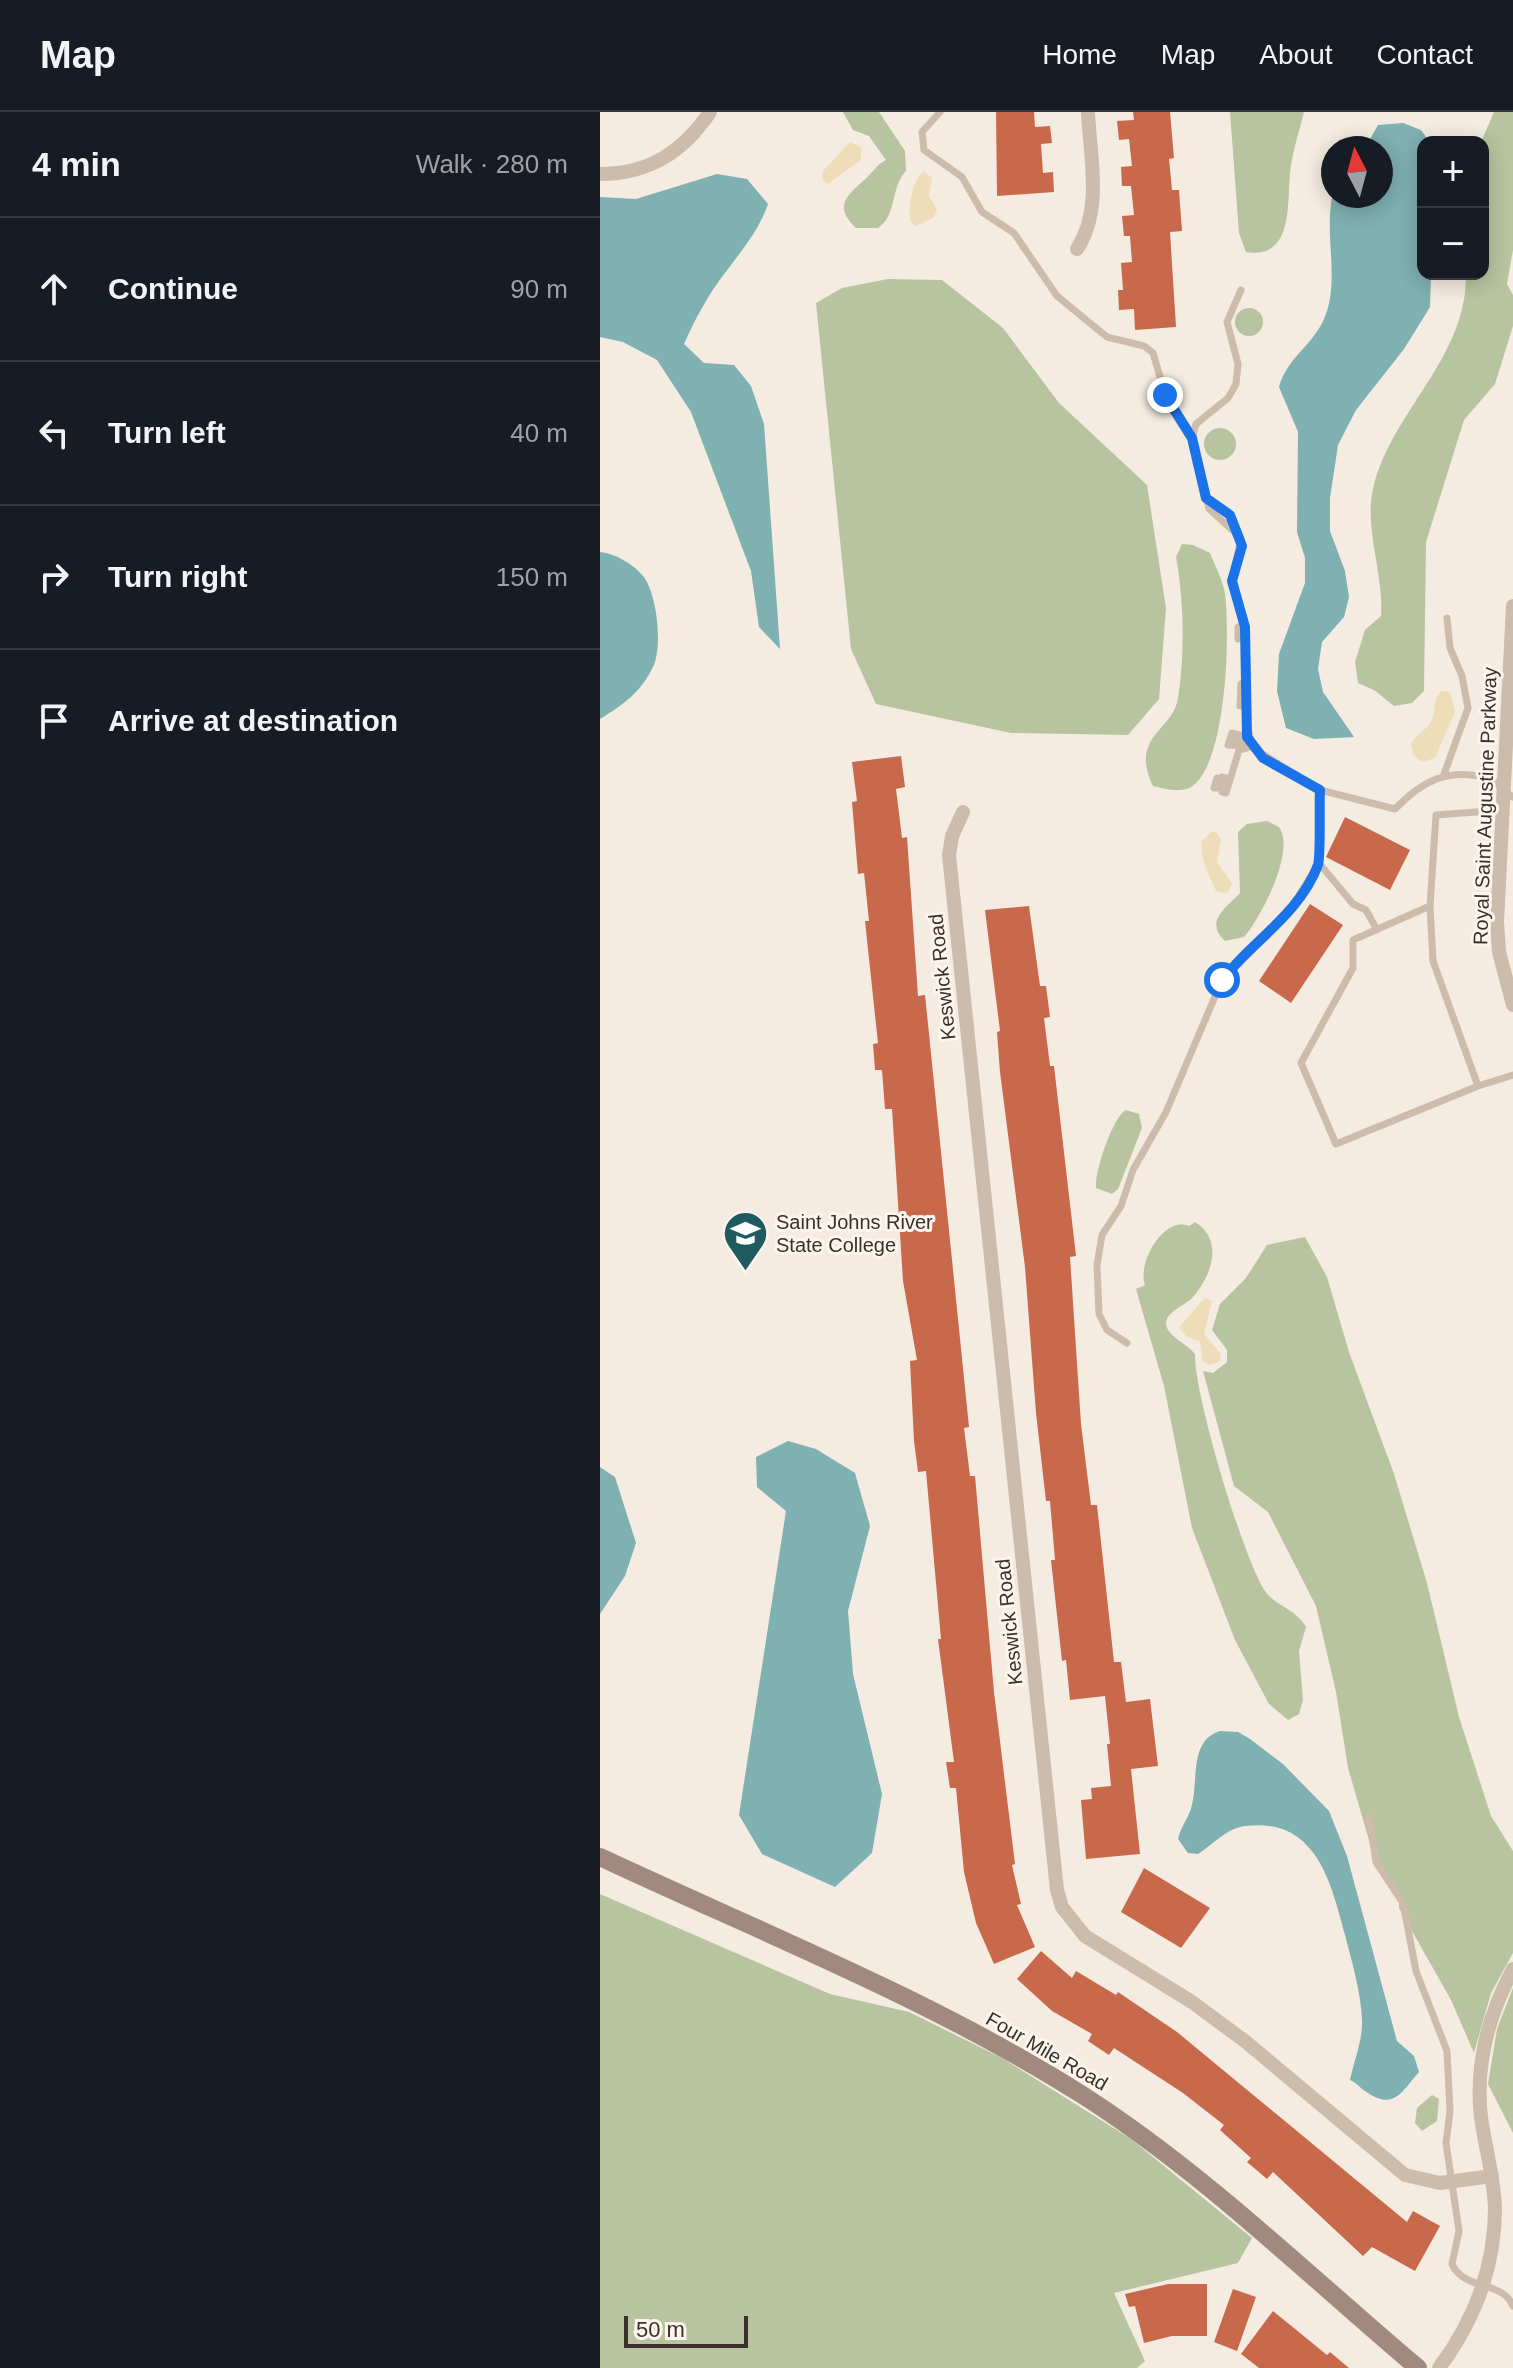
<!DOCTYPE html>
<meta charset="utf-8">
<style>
:root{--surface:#171b24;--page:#20242c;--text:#f1f3f6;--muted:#9ea1a6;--line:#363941}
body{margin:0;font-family:Arial,sans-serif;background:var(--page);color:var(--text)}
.controls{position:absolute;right:24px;top:24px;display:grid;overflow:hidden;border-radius:16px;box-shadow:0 4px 20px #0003}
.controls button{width:72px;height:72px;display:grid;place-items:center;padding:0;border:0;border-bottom:2px solid var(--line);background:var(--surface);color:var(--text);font:40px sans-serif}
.compass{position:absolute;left:721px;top:24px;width:72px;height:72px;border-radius:50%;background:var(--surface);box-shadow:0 4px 20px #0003;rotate:354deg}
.scale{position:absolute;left:24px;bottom:20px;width:124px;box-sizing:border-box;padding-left:8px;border:4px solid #3b302b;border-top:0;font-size:22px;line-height:28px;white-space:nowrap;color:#3b302b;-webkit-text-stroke:6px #fbf5ee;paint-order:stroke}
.stop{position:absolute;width:24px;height:24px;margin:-18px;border:6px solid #1a73e8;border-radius:50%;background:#fff}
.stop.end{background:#1a73e8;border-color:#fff;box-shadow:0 2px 8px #0008}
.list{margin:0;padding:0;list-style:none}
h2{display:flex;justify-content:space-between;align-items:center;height:104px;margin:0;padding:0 32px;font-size:34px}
h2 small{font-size:26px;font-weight:400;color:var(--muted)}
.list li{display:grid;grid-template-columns:52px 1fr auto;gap:24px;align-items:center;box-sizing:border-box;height:144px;padding:0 32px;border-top:2px solid var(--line)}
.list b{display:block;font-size:30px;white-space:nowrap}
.list em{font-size:26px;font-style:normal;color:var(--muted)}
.icon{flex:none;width:44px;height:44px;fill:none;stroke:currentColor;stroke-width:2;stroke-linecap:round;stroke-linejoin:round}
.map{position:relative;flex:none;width:913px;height:2256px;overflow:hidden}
header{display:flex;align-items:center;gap:48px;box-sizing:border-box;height:112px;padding:0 40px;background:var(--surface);border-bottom:2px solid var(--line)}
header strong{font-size:38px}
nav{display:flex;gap:44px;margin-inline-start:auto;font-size:28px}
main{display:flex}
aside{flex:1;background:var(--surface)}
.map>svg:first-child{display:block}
</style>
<header>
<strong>Map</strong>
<nav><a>Home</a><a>Map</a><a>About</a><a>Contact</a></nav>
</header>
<main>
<aside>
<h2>4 min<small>Walk · 280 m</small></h2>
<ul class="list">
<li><svg class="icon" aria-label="ahead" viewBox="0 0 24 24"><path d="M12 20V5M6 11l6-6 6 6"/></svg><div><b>Continue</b></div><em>90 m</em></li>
<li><svg class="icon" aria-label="left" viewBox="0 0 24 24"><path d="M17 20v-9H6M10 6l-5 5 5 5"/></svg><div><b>Turn left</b></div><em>40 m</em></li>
<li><svg class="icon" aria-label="right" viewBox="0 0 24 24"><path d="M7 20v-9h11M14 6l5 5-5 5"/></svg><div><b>Turn right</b></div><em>150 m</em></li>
<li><svg class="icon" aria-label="arrive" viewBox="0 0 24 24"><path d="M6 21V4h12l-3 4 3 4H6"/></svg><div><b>Arrive at destination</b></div></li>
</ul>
</aside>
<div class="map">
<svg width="913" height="2256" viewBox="0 0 913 2256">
<rect width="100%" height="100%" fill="#f4ebe1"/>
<!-- green -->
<path fill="#b8c4a0" d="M243 0H279L305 39 306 59C290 75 298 102 278 116H256C235 96 244 86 262 70 271 63 276 53 286 48L269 24 253 18Z
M630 0H704C699 20 692 41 690 61 687 90 694 148 646 140L639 121Z
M894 0H913V138L907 172 913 183V214L895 272 864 308 826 430 824 579 812 591 794 594 774 578 758 571 755 550 765 518 781 504C784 462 764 417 773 377 791 299 867 247 866 162H883L881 30Z
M288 167 342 168 403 216 459 291 547 373 566 496 559 587 528 623 411 621 276 592 251 537 216 191 242 176Z
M635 210a14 14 0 1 1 28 0a14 14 0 1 1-28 0Z
M604 332a16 16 0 1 1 32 0a16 16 0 1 1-32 0Z
M582 432 593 433 610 441C615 454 623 468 625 482 630 523 627 645 594 673 583 682 565 677 553 674 529 623 573 620 578 586 585 542 584 489 576 445Z
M667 709 679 715C696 738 661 806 644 825L625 829C604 809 626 796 640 781L638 720 647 712Z
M526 998 539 1002 542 1016 518 1077 512 1082 496 1076C494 1061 513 1004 526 998Z
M595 1110C624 1128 612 1163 593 1185 586 1193 567 1199 566 1211 566 1224 588 1232 595 1242 594 1282 643 1446 665 1479 675 1494 696 1497 706 1515L699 1539 703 1588 699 1602 688 1608 669 1592 635 1528 592 1416 564 1274 536 1177 545 1173C537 1152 563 1103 589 1114Z
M705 1125 727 1165 749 1240 794 1362 827 1471 859 1605 891 1704 913 1739V1841L891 1881 874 1941 851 1888 799 1796V1786L776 1752 748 1656 736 1580 716 1494 668 1400 634 1374 603 1259 613 1261 627 1250V1238L612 1218 620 1192 646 1166 667 1133Z
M0 1782 230 1882 309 1900 402 1946 531 2027 652 2126 638 2151 514 2181 545 2249 537 2256H0Z
M913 1876V2021L888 1972 897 1917Z
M832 1983 839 1987 837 2009 822 2019 815 2011 817 1996Z"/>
<!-- sand -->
<path fill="#efdcb8" d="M250 30 261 35V48L228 72 222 67 223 59Z
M324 59 332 66 329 84 337 98 333 106 316 114 310 109C308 96 312 67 324 59Z
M841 579 850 580 855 600 835 646 822 650 813 643 811 631C818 620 829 618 833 605 836 595 833 587 841 579Z
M611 720H616L621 727 617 751 632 771 628 781 616 779C610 763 599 747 602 729Z
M605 1186 612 1189 604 1222 621 1242 620 1249 610 1253 603 1250 600 1230 586 1224 579 1215Z"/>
<!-- water -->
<path fill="#7fb0b2" d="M803 11 821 18 830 30H823V162H831L830 195 804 237 756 298 738 333 730 386V419L745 459 749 485 744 505 722 530 718 557 723 580 754 625 714 627 686 616 677 579 679 542 705 471V446L697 420 698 320 679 275C687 246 712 234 724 207 741 168 723 122 733 81L781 84V36H765L778 13Z
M117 62 147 67 168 92C158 120 142 138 125 161 108 183 95 207 84 232L104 251 134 253 151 274 164 312 180 537 159 515 151 459 91 300 57 248 23 230 0 225V85L36 87Z
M0 440C16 442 32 451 43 464 57 481 63 535 53 555 41 580 23 593 0 607Z
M188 1329 216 1337 255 1361 270 1414 248 1499 253 1562 282 1682 272 1741 235 1775 162 1742 139 1703 186 1399 157 1375 156 1345Z
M0 1355 15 1365 36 1431 25 1464 0 1502Z
M620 1619 638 1620 650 1627 683 1652 729 1699 747 1744 797 1929 814 1944 819 1960C802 1979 794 2000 765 1979 759 1975 756 1970 750 1968 754 1949 763 1927 762 1908 761 1880 752 1850 745 1823 731 1770 716 1705 645 1714 625 1717 614 1732 598 1742L588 1741 578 1727C580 1718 584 1712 588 1704 602 1677 585 1630 620 1619Z"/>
<!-- building -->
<path fill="#c8694b" d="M396 0H434L435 15 450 14 452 31 441 32 443 61 453 60 454 80 397 84Z
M533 0H570L574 46 569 47 572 78H579L582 119 570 120 576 215 535 218 534 197 519 198 518 178H523L521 151 532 150 530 124H524L522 104 534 103 531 74H522L521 55 532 54 529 27 519 28 517 9 534 8Z
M301 644 305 675 296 677 302 726 307 725 318 884 325 883 328 912 369 1315 364 1316 370 1364H375L394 1580 415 1752 412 1753 421 1792 417 1793 435 1835 394 1852 376 1811 364 1760 356 1676H350L346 1650H354L338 1527H341L326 1359 318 1360 314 1329 310 1249 317 1248 303 1169 292 997H285L282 958H275L273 932 278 931 265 809H269L264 761 258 762 252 690 257 689 252 650Z
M745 705 810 738 790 778 726 745Z
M710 792 743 813 691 891 659 869Z
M429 794 440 874H446L450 905 444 906 450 954H454L476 1144 470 1145 481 1312 491 1393H497L514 1550H521L526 1590 550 1587 558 1654 531 1657 540 1742 486 1747 481 1688 492 1687 491 1676 511 1674 507 1632H510L505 1584 470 1588 466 1548 462 1549 451 1448H455L450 1389H446L436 1301 425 1155 400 960 397 920 400 919 385 798Z
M544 1756 610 1796 581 1836 521 1800Z
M441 1839 472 1866 476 1859 516 1883 518 1880 577 1920 807 2110 813 2099 840 2114 815 2159 772 2135 763 2144 673 2060 667 2067 647 2050 651 2046 620 2018 624 2013 583 1981 514 1936 509 1943 488 1929 492 1922 452 1899 417 1867Z
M568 2172H607V2224H572L544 2231 535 2194 529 2195 525 2182Z
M633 2177 656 2185 637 2239 614 2230Z
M673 2199 727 2243 730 2240 749 2256H659L641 2242Z"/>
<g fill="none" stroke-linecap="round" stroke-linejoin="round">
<!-- service -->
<path stroke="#cdbbac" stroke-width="7" d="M340 0 322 20 324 38 362 65 382 100 414 121 457 184 507 225 544 234 553 241 568 292 591 324
M641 178 627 210 638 252 636 272 628 286 596 312 592 326 609 397 641 426 632 469 645 515 646 609 653 636 720 678 795 697C821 670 847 655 887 666 896 668 905 680 913 685
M608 387 630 403 639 421
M638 527V515L641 514V520
M640 594 641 572 644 576
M843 665 868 596 862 564 850 536 847 506
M617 666 614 676H618L622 665 626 666 622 680 626 681 639 638 647 636V625L632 621 628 633 643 634 641 625 634 624 631 631 639 632 638 628 634 632
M903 698 836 703 830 794 833 849 878 974 913 963
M719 751 753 792 766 798 777 818
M830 794 753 828V856L701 951 736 1032 878 974
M527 1231 507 1218 499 1202 497 1153 502 1123 521 1094 533 1058 566 1000 622 868 642 843 688 801 719 751 720 678
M769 1704 776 1750 803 1791 816 1859 847 1939 850 1999 846 2031 859 2119 852 2152C864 2179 902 2168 913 2194"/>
<!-- minor -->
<path stroke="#cdbbac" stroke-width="14" d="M0 62C49 62 83 40 110 0
M477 137C503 97 490 46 488 0
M913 494 897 810 899 840 913 893
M363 700 352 724 349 743 457 1778 462 1795 485 1824 592 1890 646 1930 805 2063 840 2071 892 2064
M839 2256C874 2209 895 2155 895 2096 894 2065 885 2035 881 2005 875 1953 889 1902 913 1857"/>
<!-- secondary -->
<path stroke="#a18a7d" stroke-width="18" d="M0 1745C162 1821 333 1888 484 1984 604 2061 709 2164 818 2256"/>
</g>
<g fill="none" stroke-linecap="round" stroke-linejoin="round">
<!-- route -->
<path stroke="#1a73e8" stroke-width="10" d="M565 283 592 326 606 386 630 403 642 434 632 469 645 515 647 625 663 646 720 678C719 693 721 743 718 753 700 801 653 829 622 868"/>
</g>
<!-- icons -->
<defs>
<symbol id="university-pin" viewBox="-11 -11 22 30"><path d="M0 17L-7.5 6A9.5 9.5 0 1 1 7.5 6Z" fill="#1f5a5e" stroke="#fbf5ee"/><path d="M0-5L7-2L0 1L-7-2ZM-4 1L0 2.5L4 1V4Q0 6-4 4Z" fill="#fff"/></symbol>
</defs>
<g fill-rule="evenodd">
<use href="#university-pin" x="120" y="1096" width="51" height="69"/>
</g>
<g text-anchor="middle" stroke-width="6" stroke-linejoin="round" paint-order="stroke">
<!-- street labels -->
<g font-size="20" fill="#3b302b" stroke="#fbf5ee">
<text transform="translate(885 694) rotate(-88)" y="7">Royal Saint Augustine Parkway</text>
<text transform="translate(342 865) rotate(-96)" y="7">Keswick Road</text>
<text transform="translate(409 1510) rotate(-96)" y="7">Keswick Road</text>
<text transform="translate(447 1939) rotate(30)" y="7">Four Mile Road</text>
</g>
<!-- poi labels -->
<g font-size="20" fill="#3b302b" stroke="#fbf5ee" text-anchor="start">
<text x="176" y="1117">Saint Johns River<tspan x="176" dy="23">State College</tspan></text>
</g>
</g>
</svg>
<div class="controls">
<button>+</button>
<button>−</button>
</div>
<svg class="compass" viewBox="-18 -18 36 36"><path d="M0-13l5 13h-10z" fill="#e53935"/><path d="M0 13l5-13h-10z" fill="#9ea1a6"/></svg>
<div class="scale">50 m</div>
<div class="stop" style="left:622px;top:868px"></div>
<div class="stop end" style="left:565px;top:283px"></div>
</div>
</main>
